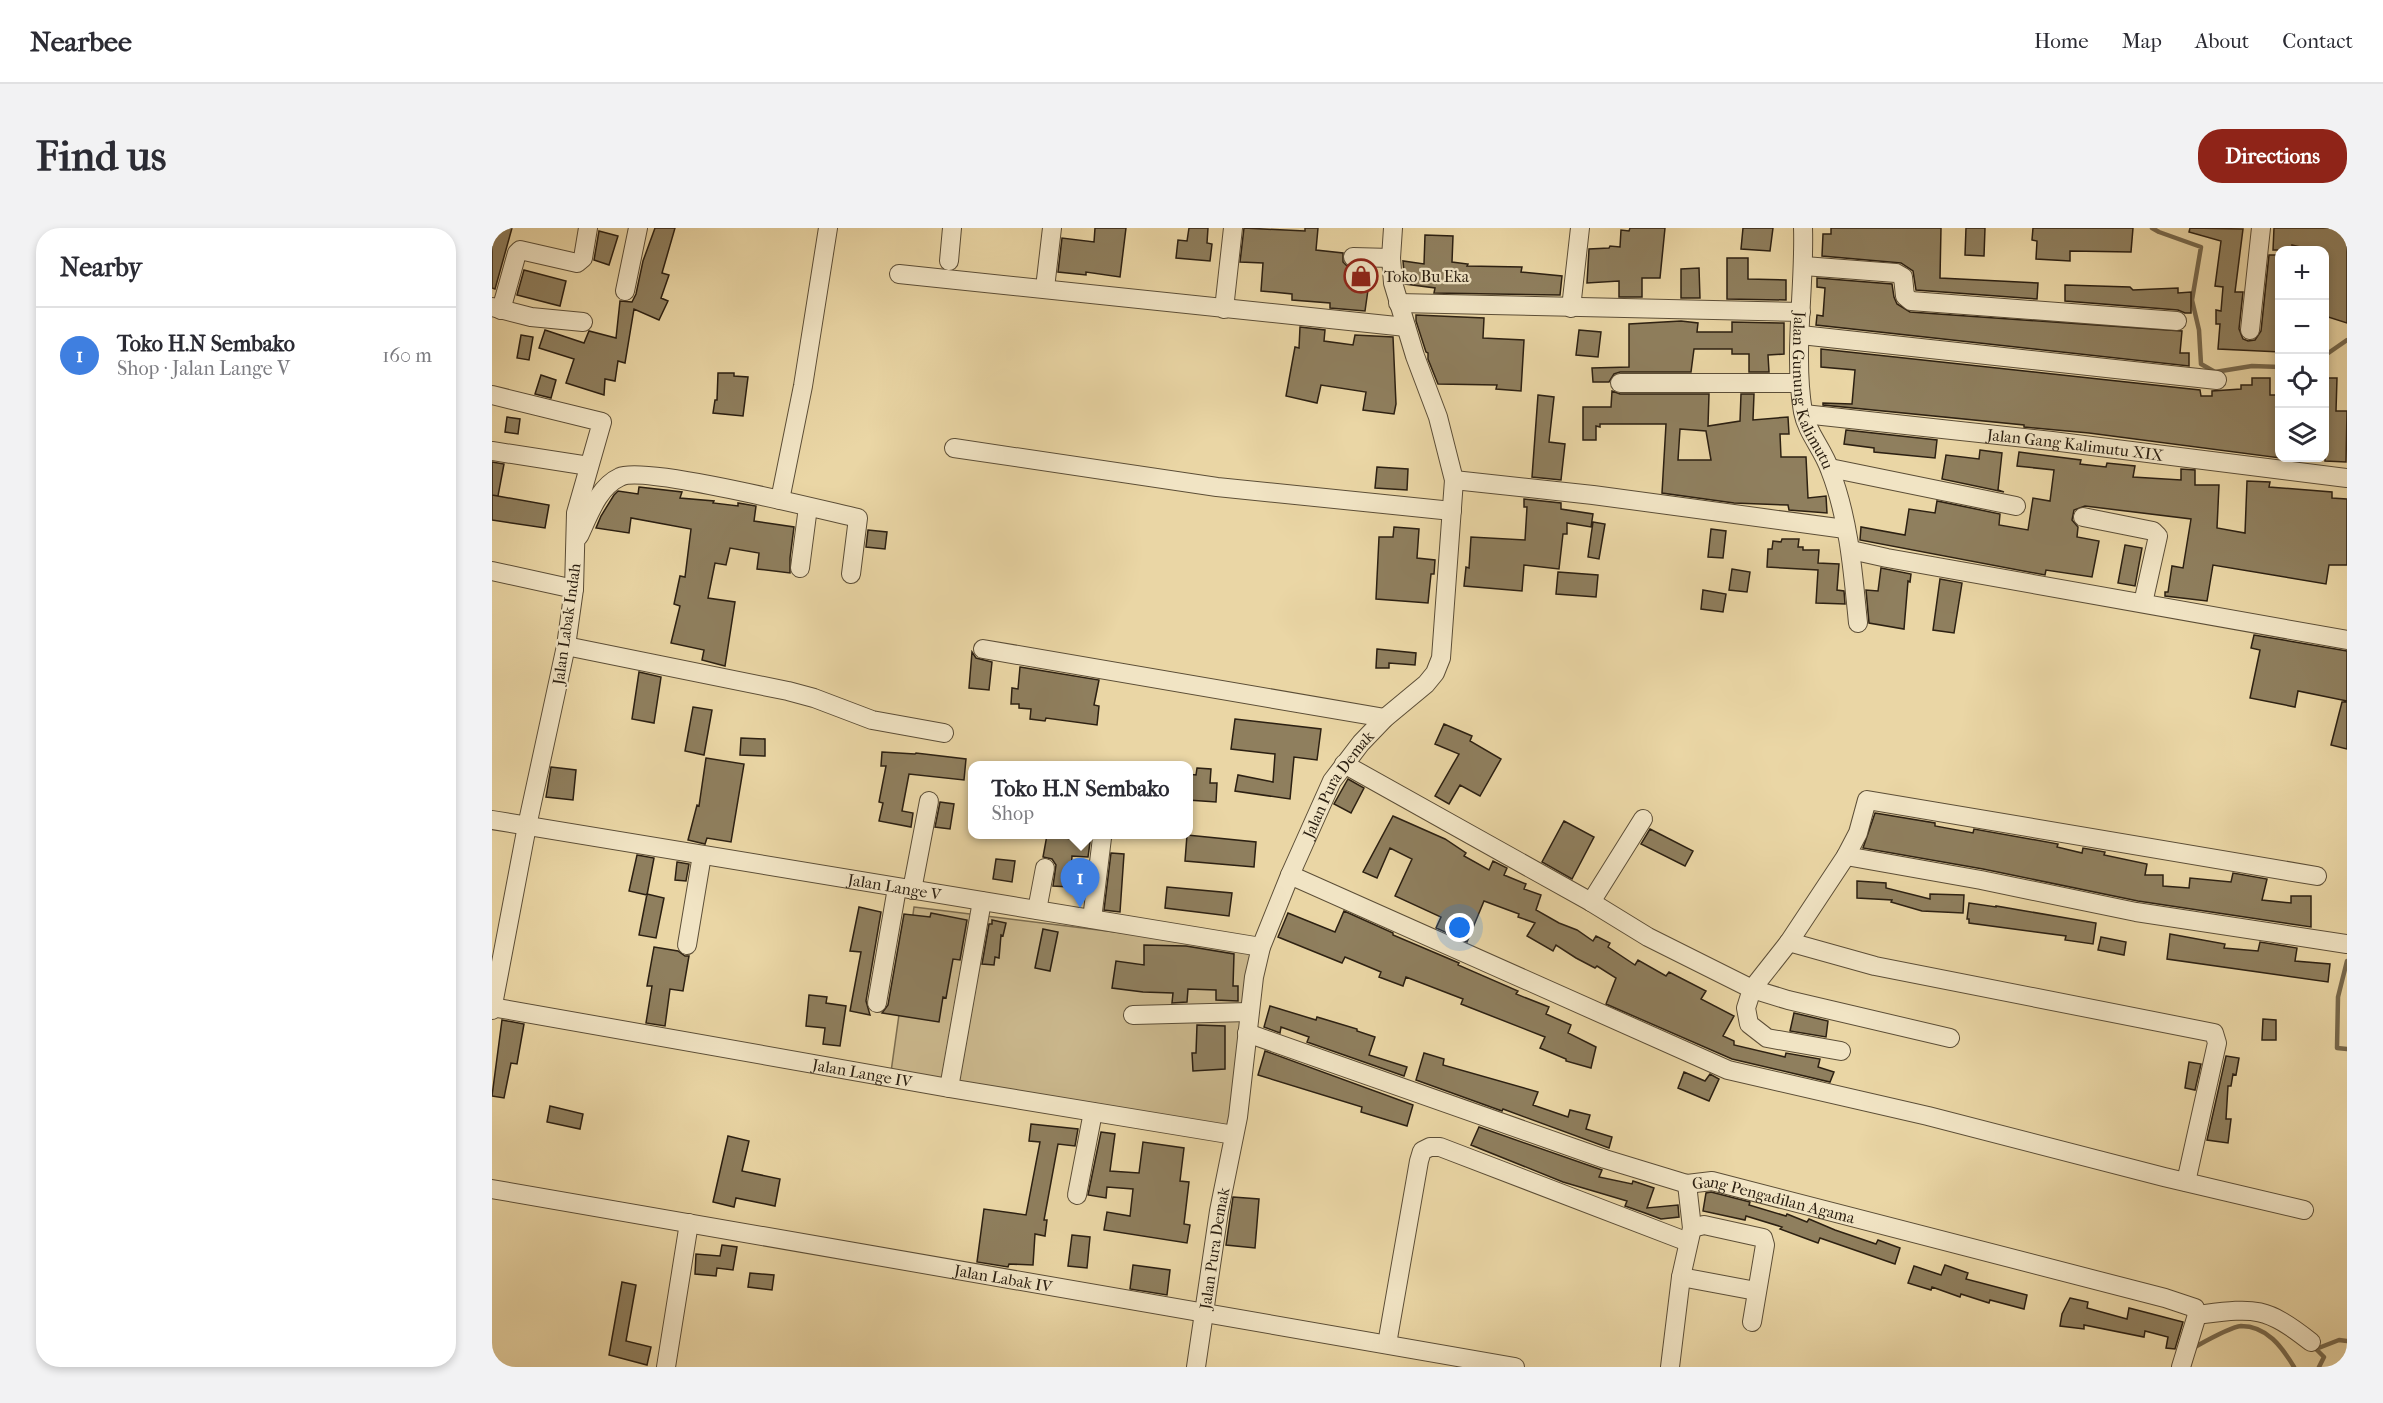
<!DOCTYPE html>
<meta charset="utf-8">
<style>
:root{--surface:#fff;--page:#f2f2f3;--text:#2b2b33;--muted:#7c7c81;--line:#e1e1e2;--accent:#8f2418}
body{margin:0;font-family:"IM FELL French Canon",serif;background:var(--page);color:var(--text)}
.controls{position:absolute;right:18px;top:18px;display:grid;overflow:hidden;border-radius:12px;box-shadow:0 3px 9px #0003}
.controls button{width:54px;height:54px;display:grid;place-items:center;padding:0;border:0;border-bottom:2px solid var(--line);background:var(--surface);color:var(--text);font:30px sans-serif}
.you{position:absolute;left:968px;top:700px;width:21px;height:21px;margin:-15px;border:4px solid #fff;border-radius:50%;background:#1a73e8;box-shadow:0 0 0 9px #1a73e833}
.badge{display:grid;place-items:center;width:39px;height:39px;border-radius:50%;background:var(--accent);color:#fff;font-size:20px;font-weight:700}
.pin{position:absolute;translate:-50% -50px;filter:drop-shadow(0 2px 3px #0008)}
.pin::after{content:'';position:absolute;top:32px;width:21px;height:18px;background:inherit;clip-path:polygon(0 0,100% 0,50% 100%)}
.popup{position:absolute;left:476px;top:533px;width:225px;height:78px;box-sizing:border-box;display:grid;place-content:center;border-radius:12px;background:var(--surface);filter:drop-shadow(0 2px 4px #0005);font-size:20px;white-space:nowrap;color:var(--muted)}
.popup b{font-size:22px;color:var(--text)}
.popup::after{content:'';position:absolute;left:50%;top:100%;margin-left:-12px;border:12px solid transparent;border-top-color:var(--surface)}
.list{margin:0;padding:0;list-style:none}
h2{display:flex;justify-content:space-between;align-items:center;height:78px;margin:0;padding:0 24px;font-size:26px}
h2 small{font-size:20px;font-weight:400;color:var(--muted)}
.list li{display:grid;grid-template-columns:39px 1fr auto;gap:18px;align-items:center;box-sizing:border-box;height:96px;padding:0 24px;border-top:2px solid var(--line)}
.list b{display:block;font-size:22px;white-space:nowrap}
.list p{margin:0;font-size:20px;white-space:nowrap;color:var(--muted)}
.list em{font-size:20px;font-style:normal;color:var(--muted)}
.icon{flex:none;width:33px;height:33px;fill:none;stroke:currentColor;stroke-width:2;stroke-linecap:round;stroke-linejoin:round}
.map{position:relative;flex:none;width:1855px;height:1139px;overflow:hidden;border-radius:24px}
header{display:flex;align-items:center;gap:36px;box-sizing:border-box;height:84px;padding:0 30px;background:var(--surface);border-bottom:2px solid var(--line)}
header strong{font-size:28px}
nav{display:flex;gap:33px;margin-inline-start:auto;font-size:21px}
.intro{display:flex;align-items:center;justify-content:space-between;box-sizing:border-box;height:144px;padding:0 36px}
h1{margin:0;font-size:42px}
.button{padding:15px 27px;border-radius:24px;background:var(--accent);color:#fff;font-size:21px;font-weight:700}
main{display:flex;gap:36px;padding:0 36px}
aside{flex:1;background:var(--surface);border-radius:24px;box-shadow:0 3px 9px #0003}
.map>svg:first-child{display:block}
</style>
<header>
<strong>Nearbee</strong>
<nav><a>Home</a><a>Map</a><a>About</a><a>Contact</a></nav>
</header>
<div class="intro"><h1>Find us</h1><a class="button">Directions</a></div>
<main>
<aside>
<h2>Nearby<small></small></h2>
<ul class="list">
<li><span class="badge" style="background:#3f7fe0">1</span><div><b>Toko H.N Sembako</b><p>Shop · Jalan Lange V</p></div><em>160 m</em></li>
</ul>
</aside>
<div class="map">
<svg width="1855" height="1139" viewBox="0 0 1855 1139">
<rect width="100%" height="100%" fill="#ead6a5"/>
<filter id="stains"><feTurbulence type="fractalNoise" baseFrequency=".00333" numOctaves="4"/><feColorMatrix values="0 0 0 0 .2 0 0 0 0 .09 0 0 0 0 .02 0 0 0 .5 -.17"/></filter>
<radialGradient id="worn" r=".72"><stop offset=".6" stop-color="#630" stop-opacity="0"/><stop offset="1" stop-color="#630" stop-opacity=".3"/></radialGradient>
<!-- green -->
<path fill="#cab78c" stroke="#7b6c4f" stroke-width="1.5" d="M422 679 760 721 740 900 399 844Z"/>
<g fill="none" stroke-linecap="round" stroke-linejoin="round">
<!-- stream -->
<path stroke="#77684c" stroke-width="4.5" d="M1660 0 1667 4 1709 19 1700 72 1707 102 1709 136 1723 144 1760 138 1788 139
M1832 128 1855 112
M1855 733 1846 769 1845 820 1855 821
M1701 1120C1712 1114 1738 1099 1749 1098 1775 1098 1790 1119 1802 1139
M1827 1139 1832 1129 1824 1121 1847 1112 1855 1113"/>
</g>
<!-- building -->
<path fill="#8f7f5e" stroke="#2c2012" stroke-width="1.5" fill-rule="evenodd" d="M0 0H20L3 61 0 60Z
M163 0H183L170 45 177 47 169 70 176 73 167 92 142 81 133 135 126 133 123 153 113 151 112 167 74 155 82 131 47 120 53 102 92 115 97 103 124 110 128 73 140 74 144 66 151 33Z
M603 0H634L628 49 594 44V47L566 44 570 10 602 14Z
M697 0H716L715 15 720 16 718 33 684 30 686 12 695 13Z
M752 0 813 3V0H826L824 22 851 25V34L856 39 879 41 873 83 838 80V75L800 72V66L769 63 771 35 748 34Z
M1138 0H1173L1168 50H1150V69H1127V53L1095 55 1097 21 1117 20 1118 18 1128 19 1129 2 1137 3Z
M1251 0H1281L1278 23 1249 21Z
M1339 0H1449L1448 50 1546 55 1545 71 1424 62 1421 43 1409 35 1330 28 1331 6H1339Z
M1474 0H1493L1492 28 1473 27Z
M1541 0H1641L1639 24 1578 23V33L1544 31 1545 13 1540 12Z
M1698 0 1751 1 1743 64H1751L1747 101 1751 111 1756 113 1763 112 1769 103 1777 27H1788V124L1726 121 1728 96H1724V82L1729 83 1731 59 1723 58 1729 13 1697 4Z
M1782 0H1855V95L1833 88V22H1820L1800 17V22H1781Z
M107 3 126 8 117 37 102 32Z
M933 7 961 8 960 34 976 36 975 38 1030 39 1029 44 1070 48 1068 67 942 65 943 60 913 56 911 33 932 36Z
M1235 30H1256V51L1294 52V72L1235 71Z
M1207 40 1208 70H1189V41Z
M32 42 74 53 68 78 25 67Z
M1325 50 1400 56 1402 69 1405 76 1418 84 1690 103 1688 125H1697V138L1324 97 1325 87 1331 88 1333 60 1325 59Z
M1573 57 1638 59 1641 62 1686 60V65L1699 64V85H1693L1686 82 1573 73Z
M924 87 992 90 991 110 1032 112 1029 163 1004 161 1005 157 946 156 936 131V125L934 124 924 93Z
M1189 93 1206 95 1205 104H1240V94L1292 95V126L1276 127 1277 144H1257V126H1240V121H1202L1199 144H1128L1122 146 1117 154H1101L1100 140 1137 139V96Z
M808 99 833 102 832 113 861 117 863 107 901 109 904 176 902 186 871 182 874 164 829 157 825 175 794 168 803 119 807 120Z
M1087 102 1109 104 1106 129 1084 127Z
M29 107 41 109 37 132 25 130Z
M1329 121 1708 162 1709 168H1720V163L1749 161V157H1760V150H1778V167H1788V230L1597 205 1532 199V197L1331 177V175L1360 176 1363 142 1329 139Z
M226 145H242V148L256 149 251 188 221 185 223 172H225Z
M49 147 64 152 59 170 43 166Z
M1833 150H1845L1844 183H1855L1854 234 1833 233Z
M1120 163 1128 166H1217L1216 198 1248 193 1249 166H1262L1261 192 1296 189 1297 206H1288L1289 229H1314L1316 270 1334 268 1335 285 1297 282 1296 277 1242 275 1170 265 1174 196H1108V199L1104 198V212H1091V179H1119ZM1188 201 1214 203 1219 232H1186Z
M1046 167 1062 169 1057 214 1073 216 1069 252 1040 249Z
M15 189 28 191 26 206 13 204Z
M1354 202 1445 212 1443 230 1382 224V220L1352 216Z
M1488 222 1510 225 1506 262 1512 264 1450 251 1454 227 1487 231Z
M1527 224 1589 232 1588 236 1614 239 1615 235 1643 238 1641 249 1689 252V241L1703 242V257H1727L1725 300 1753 305 1755 253 1778 254 1777 259 1840 264V270L1855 271V337H1837L1834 356 1721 337 1715 373 1673 368V364H1676L1680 338 1691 340 1699 291 1593 278 1582 282 1580 292 1586 299 1585 309 1607 313 1600 349 1554 342 1553 347 1368 312 1369 299 1413 307 1417 281 1443 285 1445 273 1508 286 1507 297 1536 302 1541 270 1558 273 1562 242 1525 238Z
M0 234 12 236 6 268 0 267Z
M885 239 916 241 915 262 883 260Z
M147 259 190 264 188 270 222 273 221 275 246 278V275L264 278 262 293 302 299 298 330V345L265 341 267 325 238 320 234 337 223 335 216 370 243 374 233 438 210 432 212 422 179 415 188 378 182 376 188 348 193 349 199 301 139 290 137 305 104 300 109 288 122 267 126 263 146 266Z
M0 267 57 277 53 300 0 292Z
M1032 271 1069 275V281L1101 286 1099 299 1075 295V306H1071L1067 341 1032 337 1030 363 972 358 974 339 977 340 979 309 1033 312 1035 279H1032Z
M1101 294 1113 296 1107 331 1096 329Z
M902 299 927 301 925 330 943 332 942 346H939L936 375 884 371 887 309H901Z
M1219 301 1234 303 1231 330 1216 329Z
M376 302 395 304 393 321 374 319Z
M1290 311H1307L1306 319H1311V322H1327L1326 335 1347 336 1345 362 1352 363 1353 376 1324 375 1326 342 1275 339 1276 321H1280L1281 313 1289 314Z
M1633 317 1650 320 1643 358 1626 355Z
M1389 340 1419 346 1418 354 1416 353 1412 401 1377 395 1374 362 1386 363Z
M1240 341 1258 344 1255 364 1237 362Z
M1066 344 1106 347 1104 369 1064 366Z
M1448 351 1470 355 1462 405 1441 402Z
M1211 362 1234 366 1231 384 1209 381Z
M1762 407 1855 423V473L1806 463 1803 479 1758 470 1768 422 1759 420Z
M885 421 924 425 923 437 897 435V440H884Z
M480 424 484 430 500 434 497 462 477 460Z
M528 439 607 452 602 477 607 478 605 497 554 490 553 493 538 491 539 481 527 480V476H519L520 460 526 461Z
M147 444 169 449 162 495 140 491Z
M1850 474H1855V521L1839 517Z
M201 479 220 482 212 527 193 523Z
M743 491 829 501 825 532 802 529 798 571 743 563 746 547 781 554 783 526 739 521Z
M952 496 980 508 978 513 1009 531 988 568 968 557 957 576 943 568 967 526 943 516Z
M249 510 273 511V528L248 527Z
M390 524 423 526 424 525 474 531 472 552 417 546 410 583 421 585 419 599 387 593 391 575 387 574 394 538H389Z
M214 530 252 536 239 614 215 610 213 616 196 612 205 577 207 578Z
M59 539 84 542 81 572 54 569Z
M705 540 719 541 718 555H725L724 574 696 572V546L704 547Z
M856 551 872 560 859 585 842 576Z
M448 574 462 576 458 601 443 599Z
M1383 585 1443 595V598L1481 605 1482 601 1566 616 1565 619 1590 625 1591 620 1613 624 1612 627 1655 636 1653 647H1671V658L1697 660 1698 650 1739 654 1741 645 1775 651 1770 672 1799 675V668H1819V699L1646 673 1491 641 1371 620Z
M901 588 953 611 974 625 972 628 997 642 1001 633 1015 640 1012 647 1034 656 1032 661 1049 667 1044 682 1067 695 1085 702 1101 713 1104 708 1118 715 1116 719 1143 737 1146 732 1174 748 1177 744 1214 763 1209 771 1242 788 1231 808 1242 813V817L1293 829 1294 825 1328 831 1326 839 1342 844 1338 854 1240 831 1114 776 1124 750 1105 738 1103 740 1084 730 1064 717 1061 723 1035 708 1043 695 1026 689 1027 686 992 673 975 714 944 700 949 689 903 668 920 631 898 620 885 650 871 644Z
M1072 593 1102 609 1080 651 1050 634Z
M1158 601 1201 623 1193 638 1149 616Z
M555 607 598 614 596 629 580 628 578 659 561 658 564 637 560 631 551 629Z
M695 607 764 614 762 639 693 633Z
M619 625 632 626 628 684 612 682Z
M145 627 162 630 155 667 137 663Z
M504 631 523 633 520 654 501 651Z
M185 634 197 636 194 653 183 652Z
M1365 653 1394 655V660L1438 671V666L1472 667 1471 685 1430 683 1399 674 1400 672 1365 670Z
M675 659 740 665 737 688 673 680Z
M155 666 172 670 164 710 147 707Z
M1477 675 1504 679V678L1604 695 1601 716 1573 712 1574 708 1477 695V691H1475Z
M367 679 389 684 374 773 378 787 358 783 369 724 358 723Z
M852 683 901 705V707L967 735 966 737 1026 763 1024 766 1057 779 1054 786 1079 797 1076 805 1104 819 1099 840 1074 833V831L1048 820 1053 809 969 776 971 771 914 749 911 758 887 749 889 744 853 729 850 735 786 709 796 685 843 704Z
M439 685 475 692 468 732 461 731 454 770 451 769 447 794 390 785 396 777 412 686 438 689Z
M500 692 514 695 511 708 509 707 507 730 503 729 502 737 490 736 497 696H500Z
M551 701 566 704 558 743 543 740Z
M1678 706 1733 716 1732 720 1766 723 1768 714 1805 720 1803 733 1838 736 1836 754 1675 731Z
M1609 709 1634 714 1632 727 1606 722Z
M652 717 694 718 742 726 741 758H746V773L724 772V762L696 761 695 774 680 775 681 765 651 764 620 760 624 733 652 737Z
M162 719 186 723 193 728H197L191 763 178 761 173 798 154 795 160 758H155Z
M317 767 335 769 334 775 354 778 348 818 331 816 333 800 314 798Z
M778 778 824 792 825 789 865 801V803L883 809 877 827 915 839 912 848 815 814 817 809 789 799 788 805 772 799Z
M1302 785 1336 793 1334 809 1298 803Z
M1771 791 1784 792V812H1770Z
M10 792 32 796 25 836 19 835 12 870 0 868Z
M705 797 733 798V841L701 843 700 825H704Z
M773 823 921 877 915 898 869 884 870 879 766 847Z
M932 825 952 831 951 837 1046 864 1041 877 1076 889 1078 882 1098 887 1094 901 1120 909 1117 920 1011 881 1010 883 924 852Z
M1734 828 1747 830 1744 847 1741 846 1739 858H1736L1734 891H1739L1736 915 1715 912Z
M1697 834 1709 836 1703 862 1693 860Z
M1192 844 1213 853 1218 846 1227 851 1217 873 1186 860Z
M58 878 91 886 88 901 55 894Z
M539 896 586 901 583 918 566 916 552 992H555L553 1008 543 1006 541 1037 517 1036 516 1039 485 1034 492 981 534 987 548 914 537 913Z
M987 899 1110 942 1107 949 1140 956 1141 953 1162 960 1155 980 1186 977 1187 989 1169 991 1153 985 1133 978 1135 973 1071 954 979 917Z
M609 904 623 906 618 943 647 945 651 914 692 920 688 953 697 954 692 996 698 997 695 1015 612 1002 615 984 638 988 641 961 615 959 614 970 596 967Z
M236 908 257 913 250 943 288 951 283 978 244 970 242 979 221 974Z
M1219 964 1258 974 1257 977 1294 988 1295 986 1315 994 1317 991 1343 1002 1384 1016 1386 1012 1408 1020 1403 1036 1328 1010 1326 1015 1288 1001 1290 999 1254 988 1253 992 1211 983 1214 965Z
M741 969 767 971 763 1020 734 1017Z
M580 1007 598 1009 595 1040 576 1038Z
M230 1017 245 1019 241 1042 225 1040 224 1048 203 1046 204 1026 228 1028Z
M641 1037 678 1042 675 1067 638 1061Z
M1453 1037 1476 1045 1474 1051 1535 1067 1532 1081 1498 1072 1497 1075 1469 1066 1468 1069 1440 1059 1439 1062 1416 1055 1422 1038 1449 1047Z
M258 1045 282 1047 280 1062 256 1059Z
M130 1054 144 1057 134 1113 159 1119 155 1137 117 1127Z
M1578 1070 1596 1074 1595 1080 1635 1091 1637 1080 1691 1094 1683 1121 1674 1120 1676 1109 1653 1103 1652 1109 1592 1097V1101L1568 1098 1570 1086Z"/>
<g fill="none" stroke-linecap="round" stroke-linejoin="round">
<defs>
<g id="minor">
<path id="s1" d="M1311 0C1313 60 1301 125 1311 184 1315 205 1331 221 1338 242 1357 291 1361 344 1366 395"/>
<path d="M861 29 899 30"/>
<path d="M457 33 460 0"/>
<path d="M1312 38 1404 45 1411 49 1413 68 1419 73 1685 93"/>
<path d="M407 46 914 99"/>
<path d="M553 60 560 0"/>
<path d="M133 63 146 0"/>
<path d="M906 75 1309 84"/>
<path d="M0 79 39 89 91 94"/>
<path d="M1079 80 1088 0"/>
<path d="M732 81 741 0"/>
<path d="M9 82 25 25 28 22 85 35 91 30 96 0"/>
<path d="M1758 102 1769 0"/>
<path d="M1309 107 1725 152"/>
<path d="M1128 155H1307"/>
<path d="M0 167 110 194 84 285 82 361 74 418 35 598 0 782"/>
<path id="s2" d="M1312 186 1560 213 1855 250"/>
<path d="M462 220 725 259 960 283"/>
<path d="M0 223 97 238"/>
<path d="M1338 240 1524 278"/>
<path d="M962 252 1101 267 1353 301"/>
<path d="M288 272 311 158 336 0"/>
<path d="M1591 289 1661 303 1666 308 1651 375"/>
<path d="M87 308C97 287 106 259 128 249 152 237 330 282 366 290L359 346"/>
<path d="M1359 322 1395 330 1855 412"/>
<path d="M308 340 316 279"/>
<path d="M0 343 82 361"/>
<path d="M74 418 296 463 322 470 380 492 452 505"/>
<path d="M491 421 893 490"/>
<path d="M852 536 1099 674 1156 709 1260 761 1296 772 1458 810"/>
<path id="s3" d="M0 592 769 719"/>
<path d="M1354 628 1489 652 1644 684 1855 716"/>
<path d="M798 647 1236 842 1436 888 1672 949 1812 982"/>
<path d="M420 662 437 573"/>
<path d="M1099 674 1151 591"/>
<path d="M545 682 553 640"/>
<path d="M600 691 610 610"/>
<path d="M1297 714 1383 738 1722 805 1725 815 1694 954"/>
<path d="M195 717 210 627"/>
<path d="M385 775 405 660"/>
<path id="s4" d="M0 779 457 860 742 907"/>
<path d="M641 787 757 784"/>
<path id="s5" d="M755 805 1113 931 1195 956 1220 953 1673 1070 1703 1080 1705 1087"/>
<path d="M1349 823 1275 810 1257 796 1254 780 1260 761 1297 714 1354 628 1366 605 1375 572 1825 648"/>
<path d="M457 860 490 673"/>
<path id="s6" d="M0 961 1023 1139"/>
<path d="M585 967 601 884"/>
<path d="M1200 1000 1212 997 1271 1010 1273 1017 1260 1094"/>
<path d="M1189 1049 1264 1063"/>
<path d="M1705 1087C1762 1080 1772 1077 1819 1114"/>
<path d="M895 1116 927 933 930 923 938 919H948L1196 1014"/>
<path d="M174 1139 197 995"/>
<path id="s7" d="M704 1139 727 983 746 889 762 749 769 719 798 647 840 553 869 515 893 490 934 456 943 445 949 430 962 252 946 189 923 128 901 55 899 30 901 0"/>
<path d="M1178 1139 1189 1049 1200 1000 1195 956"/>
<path d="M1689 1139 1705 1087"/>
</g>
</defs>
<!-- minor casing -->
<use href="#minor" stroke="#5c4e37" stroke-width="20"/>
<!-- minor -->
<use href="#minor" stroke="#f1e4c4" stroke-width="18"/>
</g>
<!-- icons -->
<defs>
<symbol id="shop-ring" viewBox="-11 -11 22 22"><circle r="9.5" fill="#f1e4c4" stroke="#8f2418" stroke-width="1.5"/><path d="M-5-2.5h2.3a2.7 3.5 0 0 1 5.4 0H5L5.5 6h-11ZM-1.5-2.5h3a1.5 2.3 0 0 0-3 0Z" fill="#8f2418"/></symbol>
</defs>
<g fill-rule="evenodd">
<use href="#shop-ring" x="850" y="29" width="38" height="38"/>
</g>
<g text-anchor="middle" stroke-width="4.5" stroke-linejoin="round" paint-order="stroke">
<!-- poi labels -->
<g font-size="16" fill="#2c2012" stroke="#f1e4c4" text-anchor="start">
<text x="892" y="54">Toko Bu Eka</text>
</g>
<!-- street labels -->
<g font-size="16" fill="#2c2012" stroke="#f1e4c4">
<text dy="6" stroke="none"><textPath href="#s1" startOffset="165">Jalan Gunung Kalimutu</textPath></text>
<text dy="6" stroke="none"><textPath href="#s2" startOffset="273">Jalan Gang Kalimutu XIX</textPath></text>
<text transform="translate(74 396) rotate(-82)" y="6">Jalan Labak Indah</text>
<text dy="6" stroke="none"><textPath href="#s7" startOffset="606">Jalan Pura Demak</textPath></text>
<text dy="6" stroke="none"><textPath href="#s3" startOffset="408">Jalan Lange V</textPath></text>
<text dy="6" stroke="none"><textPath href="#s4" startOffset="376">Jalan Lange IV</textPath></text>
<text dy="6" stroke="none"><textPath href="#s5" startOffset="554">Gang Pengadilan Agama</textPath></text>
<text dy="6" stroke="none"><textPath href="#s7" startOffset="120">Jalan Pura Demak</textPath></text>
<text dy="6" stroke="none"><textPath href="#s6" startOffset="519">Jalan Labak IV</textPath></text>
</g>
</g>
<rect width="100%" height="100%" filter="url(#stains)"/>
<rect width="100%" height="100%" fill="url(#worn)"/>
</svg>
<div class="controls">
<button>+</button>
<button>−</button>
<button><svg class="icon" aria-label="locate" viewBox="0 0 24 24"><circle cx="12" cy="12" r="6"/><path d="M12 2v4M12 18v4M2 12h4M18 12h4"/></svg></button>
<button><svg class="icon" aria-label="layers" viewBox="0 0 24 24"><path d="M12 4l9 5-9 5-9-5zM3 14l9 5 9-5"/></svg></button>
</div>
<div class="you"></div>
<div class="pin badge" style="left:588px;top:680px;background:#3f7fe0">1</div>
<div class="popup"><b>Toko H.N Sembako</b>Shop</div>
</div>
</main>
